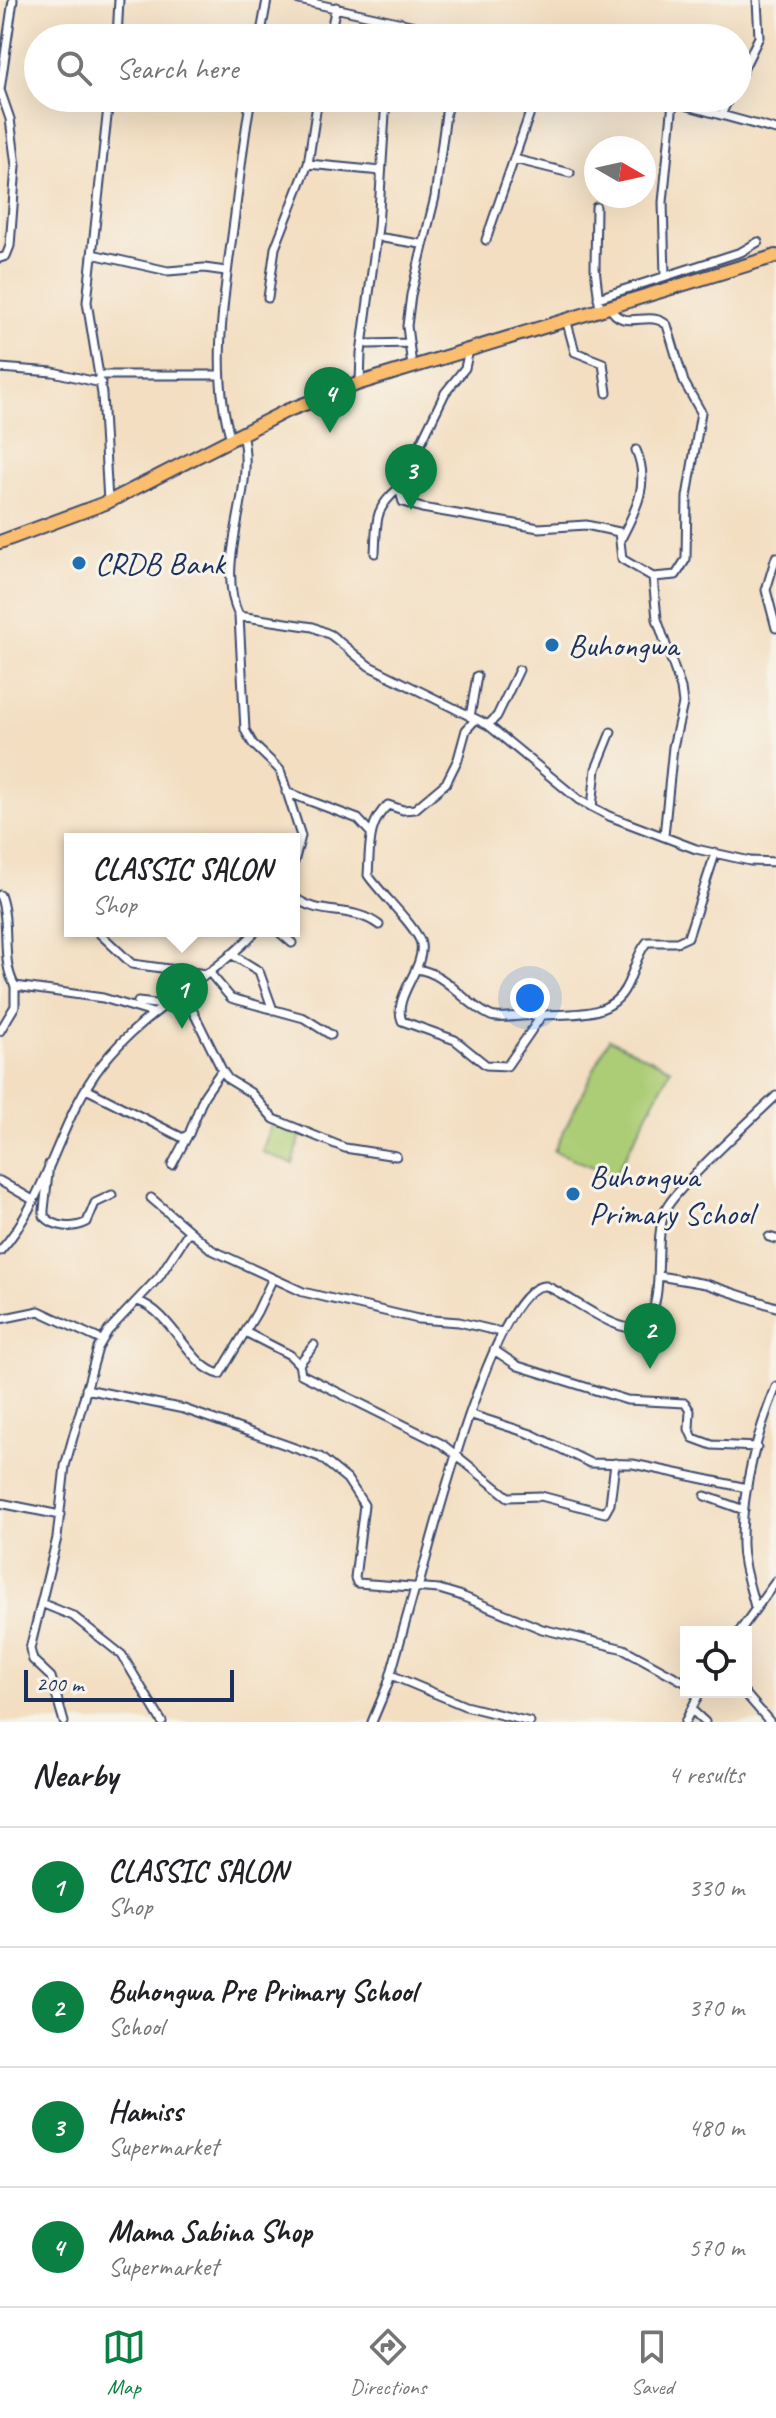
<!DOCTYPE html>
<style>
:root{--surface:#fff;--page:#f6f6f6;--text:#202124;--muted:#757577;--line:#e0e0e0;--accent:#0b8043}
body{margin:0;font-family:Caveat,sans-serif;background:var(--page);color:var(--text)}
.controls{position:absolute;right:24px;bottom:24px;display:grid;overflow:hidden;border-radius:0px;box-shadow:0 8px 32px #0002}
.controls button{width:72px;height:72px;display:grid;place-items:center;padding:0;border:0;border-bottom:2px solid var(--line);background:var(--surface);color:var(--text);font:40px sans-serif}
.compass{position:absolute;left:584px;top:136px;width:72px;height:72px;border-radius:50%;background:var(--surface);box-shadow:0 8px 32px #0002;rotate:99deg}
.scale{position:absolute;left:24px;bottom:20px;width:210px;box-sizing:border-box;padding-left:8px;border:4px solid #1b2f5e;border-top:0;font-size:22px;line-height:28px;white-space:nowrap;color:#1b2f5e;-webkit-text-stroke:6px #f7f3e8;paint-order:stroke}
.you{position:absolute;left:530px;top:998px;width:28px;height:28px;margin:-20px;border:6px solid #fff;border-radius:50%;background:#1a73e8;box-shadow:0 0 0 12px #1a73e833}
.badge{display:grid;place-items:center;width:52px;height:52px;border-radius:50%;background:var(--accent);color:#fff;font-size:26px;font-weight:700}
.pin{position:absolute;translate:-50% -66px;filter:drop-shadow(0 2px 4px #0008)}
.pin::after{content:'';position:absolute;top:42px;width:28px;height:24px;background:inherit;clip-path:polygon(0 0,100% 0,50% 100%)}
.popup{position:absolute;left:64px;top:833px;width:236px;height:104px;box-sizing:border-box;display:grid;place-content:center;border-radius:0px;background:var(--surface);filter:drop-shadow(0 2px 6px #0005);font-size:26px;white-space:nowrap;color:var(--muted)}
.popup b{font-size:30px;color:var(--text)}
.popup::after{content:'';position:absolute;left:50%;top:100%;margin-left:-16px;border:16px solid transparent;border-top-color:var(--surface)}
.list{margin:0;padding:0;list-style:none}
h2{display:flex;justify-content:space-between;align-items:center;height:104px;margin:0;padding:0 32px;font-size:34px}
h2 small{font-size:26px;font-weight:400;color:var(--muted)}
.list li{display:grid;grid-template-columns:52px 1fr auto;gap:24px;align-items:center;box-sizing:border-box;height:120px;padding:0 32px;border-top:2px solid var(--line)}
.list b{display:block;font-size:30px;white-space:nowrap}
.list p{margin:0;font-size:26px;white-space:nowrap;color:var(--muted)}
.list em{font-size:26px;font-style:normal;color:var(--muted)}
.icon{flex:none;width:44px;height:44px;fill:none;stroke:currentColor;stroke-width:2;stroke-linecap:round;stroke-linejoin:round}
.map{position:relative;flex:none;width:776px;height:1722px;overflow:hidden}
.search{position:absolute;background:var(--surface);box-shadow:0 8px 32px #0002;left:24px;right:24px;top:24px;height:88px;display:flex;align-items:center;gap:20px;box-sizing:border-box;padding:0 28px;border-radius:44px;color:var(--muted);font-size:30px}
.sheet{height:584px;background:var(--surface)}
nav{display:flex;justify-content:space-around;align-items:center;box-sizing:border-box;height:112px;border-top:2px solid var(--line);background:var(--surface);font-size:22px;color:var(--muted)}
nav a{display:grid;justify-items:center;gap:4px}
nav .on{color:var(--accent)}
.map>svg:first-child{display:block}
</style>
<div class="map">
<svg width="776" height="1722" viewBox="0 0 776 1722">
<rect width="100%" height="100%" fill="#f7f3e8"/>
<filter id="ink" filterUnits="userSpaceOnUse"><feTurbulence type="fractalNoise" baseFrequency=".0125" numOctaves="2"/><feDisplacementMap in="SourceGraphic" scale="16" xChannelSelector="R" yChannelSelector="G"/><feConvolveMatrix kernelMatrix="1 2 1 2 8 2 1 2 1" color-interpolation-filters="sRGB"/></filter>
<filter id="wash" filterUnits="userSpaceOnUse"><feTurbulence type="fractalNoise" baseFrequency=".006" numOctaves="4" result="noise"/><feDisplacementMap in="SourceGraphic" scale="32" xChannelSelector="R" yChannelSelector="G"/><feGaussianBlur stdDeviation="1.8" result="paint"/><feColorMatrix in="noise" values="0 0 0 0 0 0 0 0 0 0 0 0 0 0 0 0 0 1.4 0 .05"/><feComposite in="paint" operator="in"/></filter>
<g filter="url(#wash)">
<rect width="100%" height="100%" fill="#f3dec1"/>
<!-- green -->
<path fill="#accc74" stroke="#647e69" stroke-width="2" d="M609 1039 671 1069 615 1176 554 1151Z
M272 1122 301 1134 293 1164 262 1152Z"/>
</g>
<g filter="url(#ink)">
<g fill="none" stroke-linecap="round" stroke-linejoin="round">
<defs>
<path id="minor" d="M299 0 469 38
M117 38 119 0
M260 38 267 0
M329 38 336 7
M397 38 401 22
M738 80 759 37 757 0
M659 98 776 130
M721 115 729 98
M514 159 570 173
M308 164 381 171
M596 207 595 268 599 302
M383 238 421 244
M486 240 535 98
M92 254 168 271 204 268 226 271
M0 258 6 256 10 246 16 166 10 119 0 90 13 0
M665 275 663 202 673 102
M268 298 275 248 308 164 318 98
M598 298 741 252 758 242
M609 306C623 334 648 308 667 325L684 382 701 412 687 497 686 559 676 575 653 577
M566 319 575 352 603 363 607 393
M368 344 409 343
M469 350 465 368 445 393 399 488 403 502 422 508 539 528 586 525 619 532 622 559 653 577 657 619 681 688 683 704 673 747 664 836
M412 366 407 326 411 295 435 197 448 98
M0 368 53 372 101 383
M103 375H220
M360 383 361 353 378 227 386 98
M242 434C257 493 213 560 239 616L313 627 331 635 369 666 488 725 579 800 609 816 696 849 750 861 776 862
M231 439C209 369 226 285 235 214 240 175 244 136 251 98
M108 502 102 394 87 302 109 98
M622 537C637 508 650 482 636 450
M375 553C377 521 373 510 399 488
M776 557 766 590 776 628
M239 616 245 730 253 744 280 770 301 836 294 862
M470 717 477 676
M476 719 466 730 458 759 446 783 415 809 403 810 388 805C367 823 370 850 368 875 378 891 419 929 421 944 425 969 392 997 402 1021L455 1040 486 1065 507 1066 542 1015C571 1013 610 1019 626 987 634 972 636 955 647 942H677L688 937 715 854
M488 725 497 716 519 670
M286 792 358 819 371 833
M592 807 596 769 611 732
M0 895C11 924 0 961 15 986L103 998 153 1013
M294 897C321 918 350 904 379 925
M97 931 132 964 206 974
M278 931 292 943
M231 954 259 971 273 1010
M416 969C448 973 462 1003 491 1016 500 1020 529 1014 542 1015
M209 972 231 998 304 1018 331 1035
M183 991 222 1070 228 1079 251 1093 274 1119 345 1148 396 1156
M138 1002 164 1005
M0 1031 15 1006V986
M86 1089 183 1138 189 1134 204 1096 222 1070
M49 1164 44 1210V1216C55 1228 74 1229 87 1222L95 1203 112 1195
M172 1165 187 1137
M0 1181 33 1200
M151 1198 212 1250 303 1292 418 1319 459 1322 501 1332
M769 1237 776 1239
M0 1251C48 1198 58 1120 103 1063 145 1009 210 981 256 931
M659 1276 706 1284 776 1307
M138 1301C173 1313 190 1368 220 1374L257 1312 273 1278
M0 1319 39 1311 101 1340
M249 1334 290 1355 299 1364
M314 1345 299 1364 301 1374 442 1444 508 1497 541 1496 605 1513 610 1504 615 1463
M494 1350 518 1366 627 1400 685 1403 690 1411 689 1429 693 1438 712 1445 757 1447
M86 1389 184 1409 320 1457 347 1479 364 1505 355 1578 357 1583 439 1589 459 1595 542 1629 624 1649 686 1683
M472 1415 531 1434 590 1463 633 1464 747 1488
M705 1496 744 1510
M0 1503 60 1515
M418 1588C431 1541 496 1282 546 1286 570 1295 621 1339 645 1326 667 1296 652 1245 665 1211 672 1191 755 1116 776 1096
M41 1603 73 1616 122 1655 162 1722
M755 1607C750 1586 741 1562 742 1540 742 1489 757 1433 776 1387
M739 1632 776 1581
M391 1675 465 1706 530 1722
M744 1692 770 1722
M692 1710 705 1722
M64 1722 51 1677 33 1660 30 1649 57 1538 65 1466 98 1348 108 1331 159 1277 189 1231
M372 1722 388 1684 415 1588
M685 1722 700 1692"/>
<path id="trunk" d="M0 542 108 502 286 411 360 383 776 256"/>
</defs>
<!-- minor casing -->
<use href="#minor" stroke="#3b496d" stroke-width="11"/>
<!-- trunk casing -->
<use href="#trunk" stroke="#3b496d" stroke-width="16"/>
<!-- minor -->
<use href="#minor" stroke="#fff" stroke-width="7"/>
<!-- trunk -->
<use href="#trunk" stroke="#fbbd6e" stroke-width="12"/>
</g>
</g>
<!-- markers -->
<g fill="#1f6fb2" stroke="#f7f3e8" stroke-width="3">
<circle cx="79" cy="563" r="8"/>
<circle cx="552" cy="645" r="8"/>
<circle cx="573" cy="1194" r="8"/>
</g>
<g text-anchor="middle" stroke-width="6" stroke-linejoin="round" paint-order="stroke">
<!-- poi labels -->
<g font-size="32" fill="#1b2f5e" stroke="#f7f3e8" text-anchor="start">
<text x="95" y="574">CRDB Bank</text>
<text x="568" y="656">Buhongwa</text>
<text x="589" y="1187">Buhongwa<tspan x="589" dy="37">Primary School</tspan></text>
</g>
</g>
</svg>
<div class="controls">
<button><svg class="icon" aria-label="locate" viewBox="0 0 24 24"><circle cx="12" cy="12" r="6"/><path d="M12 2v4M12 18v4M2 12h4M18 12h4"/></svg></button>
</div>
<svg class="compass" viewBox="-18 -18 36 36"><path d="M0-13l5 13h-10z" fill="#e53935"/><path d="M0 13l5-13h-10z" fill="#757577"/></svg>
<div class="scale">200 m</div>
<div class="you"></div>
<div class="pin badge" style="left:182px;top:1029px">1</div>
<div class="popup"><b>CLASSIC SALON</b>Shop</div>
<div class="pin badge" style="left:650px;top:1369px">2</div>
<div class="pin badge" style="left:411px;top:510px">3</div>
<div class="pin badge" style="left:330px;top:433px">4</div>
<div class="search"><svg class="icon" aria-label="search" viewBox="0 0 24 24"><circle cx="10" cy="10" r="6"/><path d="M15 15l6 6"/></svg>Search here</div>
</div>
<section class="sheet">
<h2>Nearby<small>4 results</small></h2>
<ul class="list">
<li><span class="badge">1</span><div><b>CLASSIC SALON</b><p>Shop</p></div><em>330 m</em></li>
<li><span class="badge">2</span><div><b>Buhongwa Pre Primary School</b><p>School</p></div><em>370 m</em></li>
<li><span class="badge">3</span><div><b>Hamiss</b><p>Supermarket</p></div><em>480 m</em></li>
<li><span class="badge">4</span><div><b>Mama Sabina Shop</b><p>Supermarket</p></div><em>570 m</em></li>
</ul>
</section>
<nav>
<a class="on"><svg class="icon" aria-label="map" viewBox="0 0 24 24"><path d="M3 6l6-2 6 2 6-2v14l-6 2-6-2-6 2zM9 4v14M15 6v14"/></svg>Map</a>
<a><svg class="icon" aria-label="directions" viewBox="0 0 24 24"><path d="M12 3l9 9-9 9-9-9zM9 14v-3h6M13 9l2 2-2 2"/></svg>Directions</a>
<a><svg class="icon" aria-label="saved" viewBox="0 0 24 24"><path d="M7 4h10v16l-5-4-5 4z"/></svg>Saved</a>
</nav>
